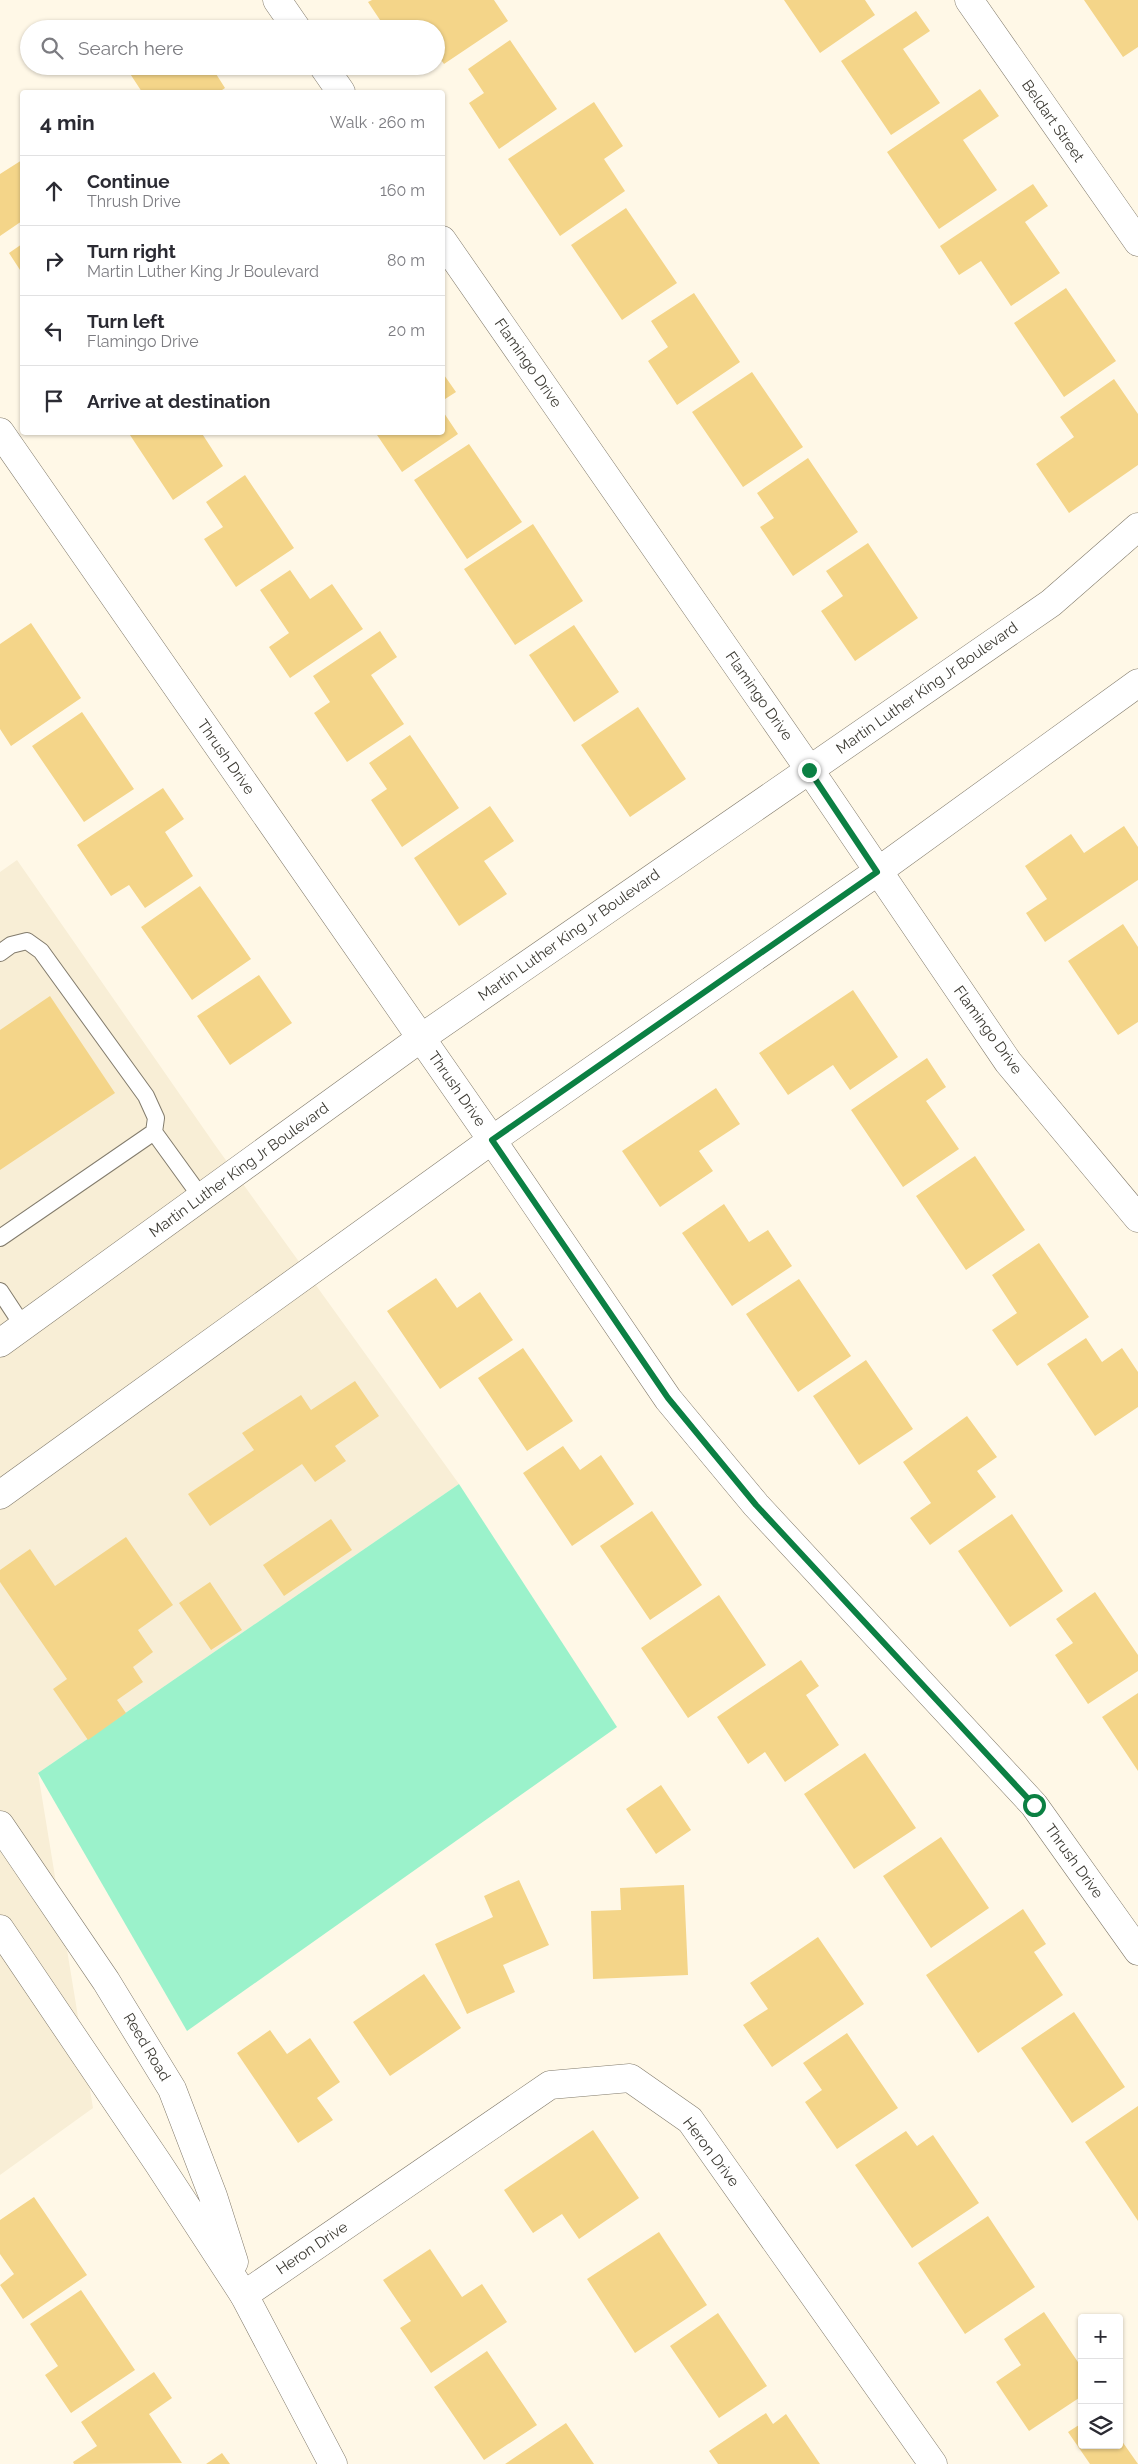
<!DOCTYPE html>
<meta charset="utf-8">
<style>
:root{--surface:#fff;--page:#f2f2f3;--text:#2b2b33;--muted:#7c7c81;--line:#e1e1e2}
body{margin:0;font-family:Raleway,sans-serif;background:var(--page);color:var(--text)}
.controls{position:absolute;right:15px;bottom:15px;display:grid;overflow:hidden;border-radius:5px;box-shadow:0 1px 4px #0004}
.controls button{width:45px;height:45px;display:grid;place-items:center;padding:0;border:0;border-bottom:1px solid var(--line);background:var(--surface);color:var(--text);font:25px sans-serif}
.stop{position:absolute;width:15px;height:15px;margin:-11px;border:4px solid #0b8043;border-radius:50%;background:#fff}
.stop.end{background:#0b8043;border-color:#fff;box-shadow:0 1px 5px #0008}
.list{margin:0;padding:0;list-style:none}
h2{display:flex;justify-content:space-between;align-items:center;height:65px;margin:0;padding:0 20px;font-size:21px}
h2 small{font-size:16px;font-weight:400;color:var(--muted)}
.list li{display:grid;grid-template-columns:32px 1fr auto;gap:15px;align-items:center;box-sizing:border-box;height:70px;padding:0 20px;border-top:1px solid var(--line)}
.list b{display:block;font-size:19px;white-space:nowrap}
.list p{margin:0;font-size:16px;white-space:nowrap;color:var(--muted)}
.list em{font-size:16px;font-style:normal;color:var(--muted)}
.icon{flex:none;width:28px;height:28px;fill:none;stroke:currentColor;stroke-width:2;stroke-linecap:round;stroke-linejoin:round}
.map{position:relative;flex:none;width:1138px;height:2464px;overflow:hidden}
.search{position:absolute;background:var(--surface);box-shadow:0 1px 4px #0004;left:20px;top:20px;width:425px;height:55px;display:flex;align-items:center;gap:12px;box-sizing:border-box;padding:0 18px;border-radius:28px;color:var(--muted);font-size:19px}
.panel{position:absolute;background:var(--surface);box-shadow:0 1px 4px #0004;left:20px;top:90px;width:425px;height:345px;border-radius:5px}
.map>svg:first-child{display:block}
</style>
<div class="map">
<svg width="1138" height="2464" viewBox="0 0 1138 2464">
<rect width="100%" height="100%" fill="#fff8e7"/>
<!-- built -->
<path fill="#f8eed6" d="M17 860 215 1145 459 1484 38 1773 93 2108 0 2175V872Z"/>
<!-- green -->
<path fill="#9bf2cb" d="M459 1484 617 1727 187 2031 38 1773Z"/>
<!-- building -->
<path fill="#f4d589" d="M372 0H494L508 21 444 64 436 53V29H420L417 24 411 29H386L368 2Z
M784 0H865L875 15 820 53Z
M1084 0H1138V47L1123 57Z
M916 11 930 31 903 49 940 103 891 135 841 61Z
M510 40 557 109 499 149 469 103 484 93 468 69Z
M125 66H211L225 88 219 92H142Z
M980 89 999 116 963 140 997 190 939 229 887 152Z
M594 102 623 146 604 159 625 191 560 236 508 159Z
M22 160V221L0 236V174Z
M1033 184 1048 206 1025 222 1060 273 1011 306 981 261 959 275 940 246Z
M626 208 677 283 622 320 571 245Z
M22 244V273L9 253Z
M1066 288 1116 361 1064 397 1014 323Z
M694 293 740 362 677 405 648 361 668 347 651 321Z
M442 372 456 392 442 401Z
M752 372 803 447 743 487 692 412Z
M1114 379 1138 414V465L1069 513 1036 464 1074 437 1060 417Z
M442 410 458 434 402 472 375 432H442Z
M128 432H201L223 466 173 500Z
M469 444 522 522 467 559 414 480Z
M808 458 858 532 793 576 760 527 774 518 757 493Z
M245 475 294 548 236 587 204 539 223 527 206 502Z
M533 524 583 601 515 645 464 569Z
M868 543 918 618 855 661 821 611 843 596 826 571Z
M290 570 310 599 332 584 363 629 290 678 269 647 289 633 260 590Z
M31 623 81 698 11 746 0 729V644Z
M574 625 619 692 574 722 529 655Z
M380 631 397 657 371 675 404 724 347 762 314 713 330 702 313 676Z
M638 707 686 779 630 817 581 745Z
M82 712 134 789 84 822 32 746Z
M410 735 459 808 402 847 371 800 387 789 369 763Z
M163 788 184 819 165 832 193 876 145 908 129 885 111 896 77 845Z
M490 806 514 841 484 861 507 894 459 926 414 858Z
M1124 826 1138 847V880L1045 942 1026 913 1047 899 1025 866 1071 834 1084 853Z
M200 886 251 959 192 1000 141 927Z
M1123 924 1138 947V1022L1118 1035 1068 961Z
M259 975 292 1023 230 1065 197 1016Z
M853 990 898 1057 850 1090 833 1065 788 1095 759 1053Z
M50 996 115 1093 0 1170V1030Z
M927 1058 946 1087 926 1101 959 1149 903 1187 851 1110Z
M716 1088 740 1124 699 1151 713 1171 660 1207 622 1151Z
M975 1156 1025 1230 966 1270 916 1196Z
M724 1204 749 1242 768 1230 792 1266 732 1306 682 1233Z
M1039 1243 1089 1317 1017 1366 992 1330 1017 1313 992 1275Z
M436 1278 457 1308 480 1292 513 1340 440 1389 387 1311Z
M799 1279 851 1356 798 1392 746 1314Z
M1086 1338 1102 1362 1122 1348 1138 1372V1407L1095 1436 1047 1364Z
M523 1348 573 1421 527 1451 478 1378Z
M866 1360 913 1429 859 1465 813 1396Z
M355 1381 379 1416 335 1446 346 1461 315 1482 302 1464 210 1526 188 1494 254 1450 242 1433 301 1395 311 1410Z
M967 1416 997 1457 977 1471 996 1497 930 1545 910 1518 931 1503 903 1462Z
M563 1446 580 1470 601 1455 634 1504 572 1546 523 1473Z
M652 1511 702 1585 650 1620 600 1546Z
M1012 1514 1063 1591 1010 1627 958 1551Z
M331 1519 352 1550 284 1596 263 1565Z
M126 1537 173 1605 138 1630 153 1652 133 1667 143 1682 117 1700 126 1713 88 1740 53 1689 67 1679 0 1582V1570L30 1549 55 1586Z
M210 1582 242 1630 211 1650 179 1603Z
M1095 1592 1138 1655V1671L1088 1704 1055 1655 1073 1643 1056 1619Z
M719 1595 766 1665 688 1718 641 1648Z
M801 1660 819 1686 806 1695 839 1745 785 1782 765 1752 748 1764 717 1717Z
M1138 1693V1771L1102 1717Z
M865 1753 916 1828 854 1869 804 1794Z
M661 1785 691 1830 656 1854 626 1809Z
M941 1837 989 1908 931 1948 883 1876Z
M519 1880 549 1945 503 1965 515 1992 467 2014 435 1944 493 1917 484 1896Z
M684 1885 688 1975 593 1979 591 1911 621 1910 620 1888Z
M1023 1909 1046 1944 1034 1952 1063 1995 978 2053 926 1975Z
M818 1937 864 2004 772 2067 743 2025 768 2009 750 1983Z
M424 1974 461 2028 390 2076 353 2022Z
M1074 2012 1125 2087 1072 2123 1021 2048Z
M270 2030 287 2054 310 2038 340 2082 317 2098 333 2120 298 2143 237 2053Z
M847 2033 898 2108 837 2149 805 2102 822 2090 803 2063Z
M1138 2106V2221L1085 2142Z
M593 2130 639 2198 579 2239 562 2214 533 2233 504 2190Z
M906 2131 917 2146 933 2135 979 2203 912 2248 855 2165Z
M34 2197 87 2275 23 2319 0 2285 14 2274 0 2254V2220Z
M988 2216 1035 2287 965 2334 918 2263Z
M659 2232 707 2305 635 2353 587 2279Z
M430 2249 462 2297 482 2284 507 2322 431 2373 400 2328 411 2321 383 2280Z
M81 2290 135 2370 71 2413 45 2375 58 2366 30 2324Z
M1044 2312 1082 2368V2396L1029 2431 996 2382 1021 2365 1004 2339Z
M718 2313 767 2386 719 2418 670 2346Z
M487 2351 537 2425 484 2460 434 2387Z
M154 2372 172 2398 149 2414 182 2463 74 2464 73 2462 97 2446 81 2422Z
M766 2413 773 2424 786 2414 820 2464H718L709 2451Z
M566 2423 594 2464H505Z
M1082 2423V2445H1119V2437L1138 2464H1090L1068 2432Z
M222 2453 230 2464H206Z"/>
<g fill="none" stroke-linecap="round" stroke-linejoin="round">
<defs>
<path id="service" d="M0 953 11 945 27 941 41 951 146 1096 156 1118 154 1132 201 1197
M0 1238 154 1132
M0 1291 23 1326"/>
<path id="minor" d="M277 0 297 29
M969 0 1138 242
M323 66 341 92
M442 240 809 769 1008 1062 1138 1218
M0 432 492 1140 668 1399 756 1505 1034 1805 1138 1951
M244 2295 550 2085 630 2078 690 2120 933 2464"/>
<path id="tertiary" d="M0 1825 106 1981 172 2089 213 2196 234 2262
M0 1929 158 2163 244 2295 333 2464"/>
<path id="secondary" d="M0 1343 421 1038 1051 603 1138 527
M0 1495 492 1140 877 872 1138 683"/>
</defs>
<!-- service casing -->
<use href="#service" stroke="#827b6c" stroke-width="18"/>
<!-- minor casing -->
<use href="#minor" stroke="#827b6c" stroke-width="29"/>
<!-- tertiary casing -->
<use href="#tertiary" stroke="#827b6c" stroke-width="29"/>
<!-- secondary casing -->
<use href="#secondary" stroke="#827b6c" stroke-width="29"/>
<!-- service -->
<use href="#service" stroke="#fff" stroke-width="16"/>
<!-- minor -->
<use href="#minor" stroke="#fff" stroke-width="28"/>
<!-- tertiary -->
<use href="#tertiary" stroke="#fff" stroke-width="28"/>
<!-- secondary -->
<use href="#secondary" stroke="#fff" stroke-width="28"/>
</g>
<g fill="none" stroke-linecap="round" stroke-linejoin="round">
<!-- route -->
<path stroke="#0b8043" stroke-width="6" d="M809 770 877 872 492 1140 668 1398 756 1505 1034 1805"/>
</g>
<g text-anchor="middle" stroke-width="4.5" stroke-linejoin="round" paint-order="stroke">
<!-- street labels -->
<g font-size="15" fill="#3c3a33" stroke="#fff">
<text transform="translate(1053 121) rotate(55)" y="5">Beldart Street</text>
<text transform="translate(528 363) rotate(55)" y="5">Flamingo Drive</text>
<text transform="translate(927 688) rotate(-35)" y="5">Martin Luther King Jr Boulevard</text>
<text transform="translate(759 696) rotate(55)" y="5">Flamingo Drive</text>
<text transform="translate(226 757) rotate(55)" y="5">Thrush Drive</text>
<text transform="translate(569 935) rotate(-35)" y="5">Martin Luther King Jr Boulevard</text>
<text transform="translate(988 1030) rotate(54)" y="5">Flamingo Drive</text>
<text transform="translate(457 1089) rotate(55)" y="5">Thrush Drive</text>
<text transform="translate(239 1170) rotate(-36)" y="5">Martin Luther King Jr Boulevard</text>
<text transform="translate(1074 1861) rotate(54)" y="5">Thrush Drive</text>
<text transform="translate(147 2047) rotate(59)" y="5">Reed Road</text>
<text transform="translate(711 2152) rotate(53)" y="5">Heron Drive</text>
<text transform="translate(312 2248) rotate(-34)" y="5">Heron Drive</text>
</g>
</g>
</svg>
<div class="controls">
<button>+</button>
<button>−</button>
<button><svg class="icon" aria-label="layers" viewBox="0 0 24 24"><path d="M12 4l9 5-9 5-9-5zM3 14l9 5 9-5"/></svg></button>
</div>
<div class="stop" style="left:1034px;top:1805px"></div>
<div class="stop end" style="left:809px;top:770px"></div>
<div class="search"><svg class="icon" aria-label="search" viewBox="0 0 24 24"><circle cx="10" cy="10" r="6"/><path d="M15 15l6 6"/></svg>Search here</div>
<section class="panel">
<h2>4 min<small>Walk · 260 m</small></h2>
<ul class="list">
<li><svg class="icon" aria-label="ahead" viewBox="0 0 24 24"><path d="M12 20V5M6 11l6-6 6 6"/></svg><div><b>Continue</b><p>Thrush Drive</p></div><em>160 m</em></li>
<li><svg class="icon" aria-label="right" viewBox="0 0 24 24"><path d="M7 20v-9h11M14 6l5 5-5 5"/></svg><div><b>Turn right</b><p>Martin Luther King Jr Boulevard</p></div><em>80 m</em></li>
<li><svg class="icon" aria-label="left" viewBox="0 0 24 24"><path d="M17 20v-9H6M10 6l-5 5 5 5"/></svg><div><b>Turn left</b><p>Flamingo Drive</p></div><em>20 m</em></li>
<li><svg class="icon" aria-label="arrive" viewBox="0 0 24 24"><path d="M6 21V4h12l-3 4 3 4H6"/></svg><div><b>Arrive at destination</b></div></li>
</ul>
</section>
</div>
